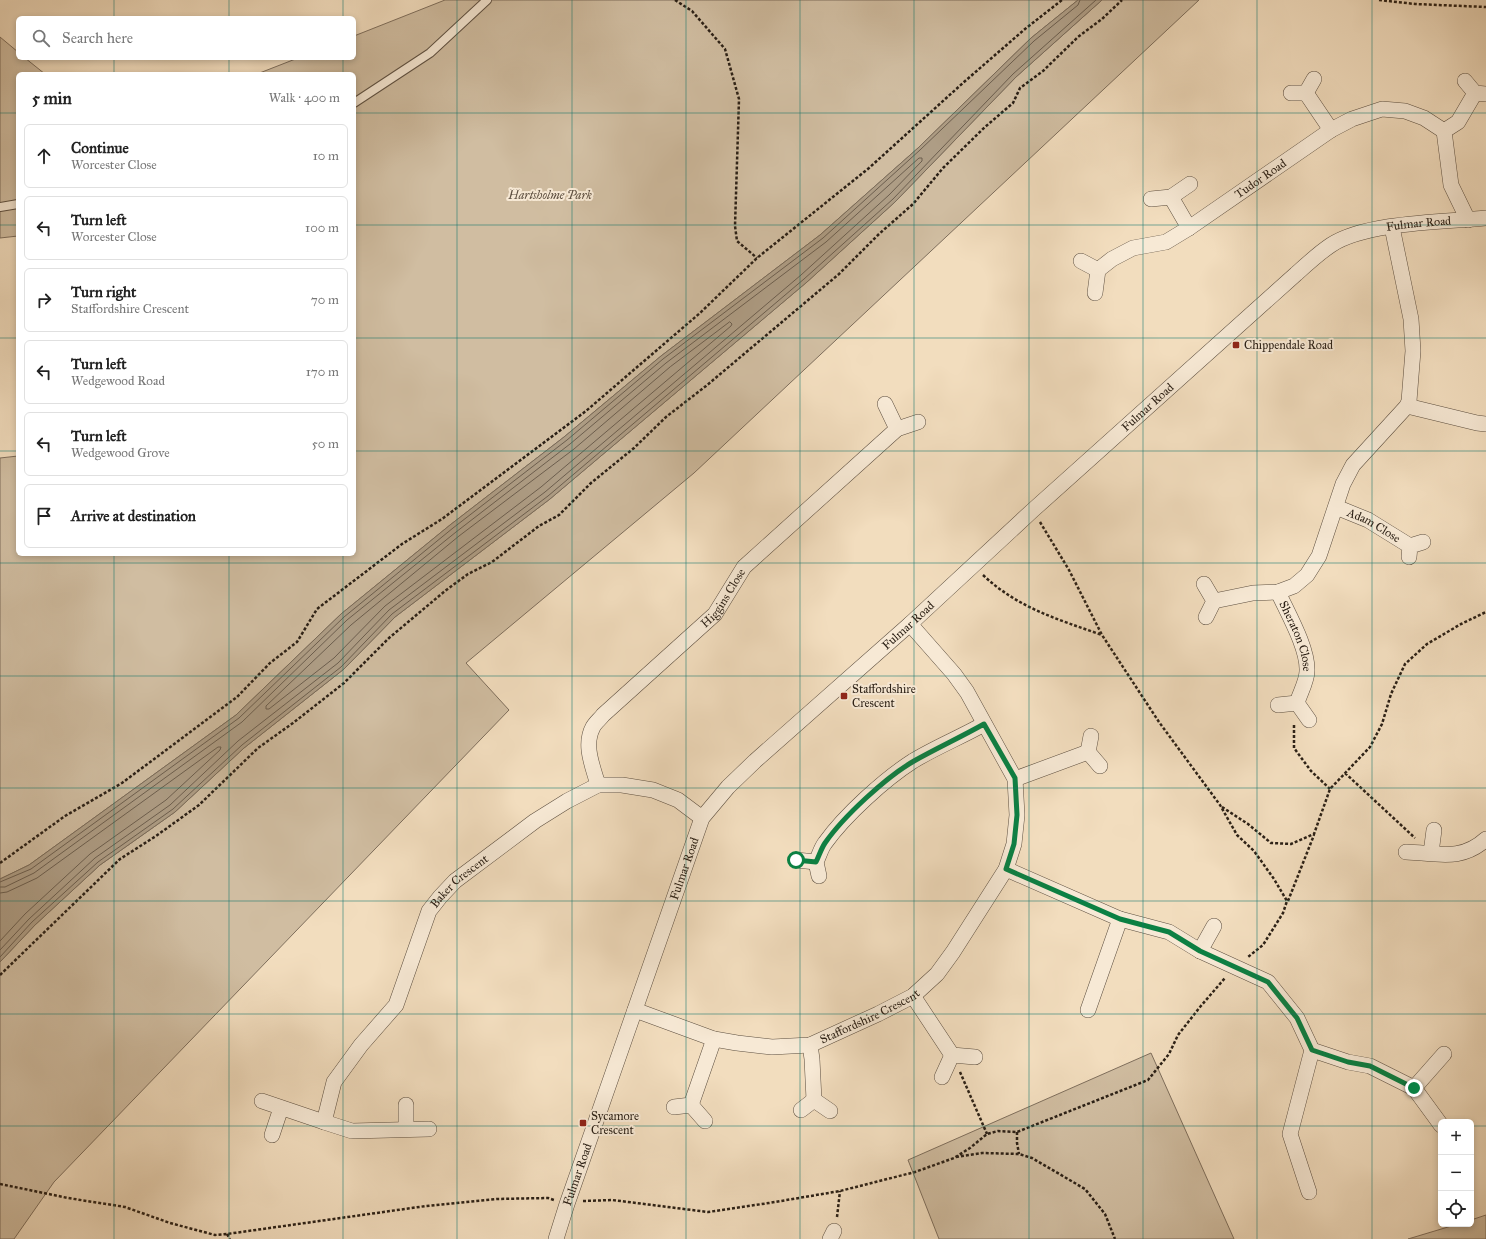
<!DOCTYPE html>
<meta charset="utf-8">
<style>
:root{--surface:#fff;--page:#f2f2f2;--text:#222;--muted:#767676;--line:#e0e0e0}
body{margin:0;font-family:"IM FELL Great Primer",serif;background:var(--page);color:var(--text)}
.controls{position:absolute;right:12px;bottom:12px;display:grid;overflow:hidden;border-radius:6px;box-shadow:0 2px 6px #0003}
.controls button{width:36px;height:36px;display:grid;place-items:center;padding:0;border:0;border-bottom:1px solid var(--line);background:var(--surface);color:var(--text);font:20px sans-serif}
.stop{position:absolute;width:12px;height:12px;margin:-9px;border:3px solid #0b8043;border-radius:50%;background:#fff}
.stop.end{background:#0b8043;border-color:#fff;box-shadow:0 1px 4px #0008}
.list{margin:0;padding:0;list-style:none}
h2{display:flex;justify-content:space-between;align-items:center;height:52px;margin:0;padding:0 16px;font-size:17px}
h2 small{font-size:13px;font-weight:400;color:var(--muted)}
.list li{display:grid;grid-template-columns:26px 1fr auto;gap:12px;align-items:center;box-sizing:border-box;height:64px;margin:0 8px 8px;padding:0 8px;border:1px solid var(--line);border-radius:6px}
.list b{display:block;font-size:15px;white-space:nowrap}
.list p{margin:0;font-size:13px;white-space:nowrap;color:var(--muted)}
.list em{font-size:13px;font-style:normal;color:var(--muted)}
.icon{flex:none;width:22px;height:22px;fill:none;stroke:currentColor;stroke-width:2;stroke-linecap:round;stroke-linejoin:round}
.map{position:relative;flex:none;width:1486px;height:1239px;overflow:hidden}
.search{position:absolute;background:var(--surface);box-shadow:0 2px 6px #0003;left:16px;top:16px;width:340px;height:44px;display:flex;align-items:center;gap:10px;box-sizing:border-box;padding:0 14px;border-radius:6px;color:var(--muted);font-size:15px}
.panel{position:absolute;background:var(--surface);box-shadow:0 2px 6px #0003;left:16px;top:72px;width:340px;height:484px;border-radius:6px}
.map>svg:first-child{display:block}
</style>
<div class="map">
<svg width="1486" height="1239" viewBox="0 0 1486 1239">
<rect width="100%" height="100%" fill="#f2ddbe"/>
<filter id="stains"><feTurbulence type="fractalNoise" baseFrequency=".005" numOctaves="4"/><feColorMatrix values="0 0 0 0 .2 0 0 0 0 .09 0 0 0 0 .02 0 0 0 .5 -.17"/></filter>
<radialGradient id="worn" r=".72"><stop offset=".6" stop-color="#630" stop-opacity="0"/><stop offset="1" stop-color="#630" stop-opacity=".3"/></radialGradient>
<!-- green -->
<path fill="#d0bda1" stroke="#7e6e5c" d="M445 0H1078L1031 38 918 148 820 235 661 356 564 437 450 525 341 614 236 715 29 865 0 879V458L18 456V554H354V74H257L298 58H354V36Z
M1102 0H1199L694 473 466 663 509 710 54 1182 14 1239H0V962L35 925 100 865 175 812 244 748 344 669 395 617 550 499 807 282 895 202 1016 77Z
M0 37 18 52V58H25L45 74H18V236L0 238Z
M1151 1053 1234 1239H939L908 1160Z
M1486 1215V1239H1408L1458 1224H1471V1220Z"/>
<!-- water -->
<path fill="#ae9d85" stroke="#7a6b59" d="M1078 0H1102L1016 77 895 202 807 282 550 499 395 617 344 669 244 748 175 812 100 865 35 925 0 962V879L29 865 236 715 341 614 450 525 564 437 661 356 820 235 918 148 1031 38Z"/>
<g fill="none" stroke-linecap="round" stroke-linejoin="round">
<!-- shore -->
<path stroke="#6c5e4e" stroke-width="1" d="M730 322 732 324 731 326 541 487 385 606 334 658 269 709H266V706L351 625 459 536 574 449 670 367Z
M0 882 31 869 239 718 344 617 453 528 567 440 663 359 823 238 920 150 1034 41 1078 5 1080 0
M0 887H5L34 873 242 722 347 620 456 532 570 444 666 363 826 242 919 158H922V161L889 195 801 275 545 492 389 610 338 663 238 741 170 805 95 858 29 919 0 950
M0 893 7 892 37 878 218 747H221L220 750 166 800 90 854 25 914 0 941
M0 957 32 922 98 862 173 809 242 745 341 667 392 614 548 496 804 279 893 199 1013 74 1096 0"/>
<defs>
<path id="service" d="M354 103 430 53 487 0
M0 207 18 204"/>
<g id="minor">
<path d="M1465 81 1475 93 1486 94"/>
<path d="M1291 93H1306L1314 79"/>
<path d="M1306 93 1331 130"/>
<path d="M1444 131 1458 122 1475 93"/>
<path d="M1171 197 1189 228"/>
<path d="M1151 199 1171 197 1190 184"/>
<path d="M1081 261 1098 270"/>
<path id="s1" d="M1095 293 1098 270 1112 259 1133 248 1166 242 1189 228 1331 130 1352 119 1382 109 1405 111 1424 118 1444 131 1451 185 1468 220"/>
<path d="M885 404 897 429"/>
<path d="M1407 406 1477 423 1486 424"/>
<path id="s2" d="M1336 507 1368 520 1410 546"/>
<path d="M1409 557 1410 546 1423 542"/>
<path d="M1204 584 1214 601 1206 617"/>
<path id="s3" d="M1278 592C1288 614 1308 648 1307 671 1307 681 1300 693 1297 703"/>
<path d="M1214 601 1253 593 1278 592 1294 586 1307 575 1319 556 1343 484 1353 465 1407 406 1409 401 1413 351 1411 319 1392 227"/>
<path d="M1278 705 1297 703 1309 720"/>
<path d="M1091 736 1088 752 1100 766"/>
<path d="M1015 779 1088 752"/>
<path id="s4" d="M598 785C593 767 583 745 593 727 595 723 600 719 603 715L715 614 744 567 897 429 918 422"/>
<path d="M1406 852C1437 853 1461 862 1486 839"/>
<path d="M1431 853 1434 830"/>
<path d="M796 860 816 862"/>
<path d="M1006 869 1120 919 1169 932 1200 951 1268 982 1297 1018 1312 1050 1290 1134 1309 1192"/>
<path d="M819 876 816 862C819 856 821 848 825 843 845 815 885 779 913 761 936 747 961 737 984 724"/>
<path d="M1200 951 1214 926"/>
<path d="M913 996 952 1055"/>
<path id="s5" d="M635 1010 714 1039 737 1043 772 1047 810 1045 878 1014 913 996 937 974 953 952 1006 869 1014 844 1017 815 1015 779 967 692 954 674 910 624"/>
<path d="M1088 1010 1120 919"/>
<path d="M810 1045 812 1059 814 1100"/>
<path d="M1312 1050 1348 1062 1370 1066 1414 1088 1441 1125"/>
<path d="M942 1077 952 1055 975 1057"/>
<path d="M1414 1088 1444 1054"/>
<path d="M262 1101 324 1122"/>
<path d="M406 1105V1129"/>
<path d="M691 1105 714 1039"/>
<path d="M674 1107 691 1105 705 1121"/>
<path d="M801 1110 814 1100 830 1111"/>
<path id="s6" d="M429 1129 352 1131 324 1122 334 1082 361 1045 396 1005 429 911 440 897 455 881 535 821 567 801 598 785H622L653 790 678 800 702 818"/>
<path d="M272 1135 281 1108"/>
<path id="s7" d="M556 1239 567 1204 702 818 728 787 755 761 910 624 1033 510 1296 274C1307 264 1319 253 1331 245 1366 222 1444 222 1486 218"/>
<path d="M830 1239 834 1231"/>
</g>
</defs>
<!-- service casing -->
<use href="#service" stroke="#5d4f40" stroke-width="10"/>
<!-- minor casing -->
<use href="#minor" stroke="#5d4f40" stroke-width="16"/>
<!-- path -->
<path stroke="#2b2016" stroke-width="2.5" stroke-dasharray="3 2" stroke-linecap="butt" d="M675 0 692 11 725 49 739 99 735 226 737 241 757 258
M1379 0 1415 4 1486 7
M1040 522 1069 570 1102 635 1159 722 1220 805 1237 835 1254 851 1274 879 1287 901 1283 913 1263 945 1248 957
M983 575C1018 608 1057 619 1102 635
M1294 725V748L1311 771 1330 789
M1345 773 1415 838
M1222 807 1248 824 1271 843 1291 844 1314 834 1330 789 1370 747 1382 724 1391 694 1405 664 1427 644 1461 624 1486 612
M0 863 65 816 122 783 237 697 270 663 297 642 317 609 402 544 442 519 586 411 700 313 757 258 869 168 964 82 1025 29 1062 0
M1288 901 1314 835
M0 975 120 859 156 836 199 805 258 748 293 723 344 683 389 638 445 591 468 574 492 562 539 526 559 515 591 483 634 448 666 417 706 386 839 274 879 234 913 204 943 168 985 127 1013 103 1020 88 1043 71 1078 37 1102 19 1122 0
M960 1072 987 1134
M1017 1132V1143L1019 1154
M956 1157 982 1153 1019 1154 1032 1158 1085 1189 1105 1214 1115 1239
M0 1184 68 1198 125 1207 170 1223 215 1235 227 1234 426 1206 497 1199 548 1198 554 1200
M583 1201 612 1200 708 1212 769 1203 840 1191 915 1172 954 1158 970 1148 987 1134 998 1131 1017 1132 1148 1080 1169 1054 1178 1035 1200 1007 1225 978
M837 1217 840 1191
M227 1234 230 1239"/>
<!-- service -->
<use href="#service" stroke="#f7e9d5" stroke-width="8"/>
<!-- minor -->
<use href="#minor" stroke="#f7e9d5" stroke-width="15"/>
</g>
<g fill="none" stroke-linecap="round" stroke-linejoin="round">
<!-- route -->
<path stroke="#0b8043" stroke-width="5" d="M796 860 816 862C819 856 821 849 825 843 843 817 886 777 914 761 937 748 961 737 984 724L1015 778 1017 815 1014 844 1006 869 1120 919 1169 932 1200 951 1268 982 1297 1018 1312 1050 1348 1062 1370 1066 1414 1088"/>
</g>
<!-- grid -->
<path fill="none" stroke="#0f766e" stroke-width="1" stroke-opacity="0.55" d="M114 0V18M229 0V18M343 0V18M457 0V1239M572 0V1239M686 0V1239M800 0V1239M914 0V1239M1029 0V1239M1143 0V1239M1257 0V1239M1372 0V1239M114 58V74M229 58V74M343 58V74M0 113H18M354 113H1486M0 225H18M354 225H1486M0 338H18M354 338H1486M0 451H18M354 451H1486M114 554V1239M229 554V1239M343 554V1239M0 563H1486M0 676H1486M0 788H1486M0 901H1486M0 1014H1486M0 1126H1441M1471 1126H1486"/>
<!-- markers -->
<g fill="#8f2418" stroke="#f7e9d5" stroke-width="1.5">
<rect x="1232" y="341" width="8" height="8" rx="2"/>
<rect x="840" y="692" width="8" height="8" rx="2"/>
<rect x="579" y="1119" width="8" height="8" rx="2"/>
</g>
<g text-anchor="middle" stroke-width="4" stroke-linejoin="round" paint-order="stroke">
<!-- street labels -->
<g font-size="12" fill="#2b2016" stroke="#f7e9d5">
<text dy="4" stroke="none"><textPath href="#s1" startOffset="212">Tudor Road</textPath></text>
<text dy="4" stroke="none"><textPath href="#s7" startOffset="1388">Fulmar Road</textPath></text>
<text dy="4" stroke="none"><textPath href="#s7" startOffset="1052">Fulmar Road</textPath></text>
<text dy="4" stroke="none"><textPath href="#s2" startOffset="42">Adam Close</textPath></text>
<text dy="4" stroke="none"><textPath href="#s4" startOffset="244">Higgins Close</textPath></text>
<text dy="4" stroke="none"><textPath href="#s7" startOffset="728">Fulmar Road</textPath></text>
<text dy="4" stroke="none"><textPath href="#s3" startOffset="48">Sheraton Close</textPath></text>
<text dy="4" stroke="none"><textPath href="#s7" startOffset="392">Fulmar Road</textPath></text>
<text dy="4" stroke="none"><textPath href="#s6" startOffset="389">Baker Crescent</textPath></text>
<text dy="4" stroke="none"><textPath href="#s5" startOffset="247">Staffordshire Crescent</textPath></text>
<text dy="4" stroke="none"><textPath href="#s7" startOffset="68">Fulmar Road</textPath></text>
</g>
<!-- park labels -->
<g font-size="12" font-style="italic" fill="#5d4f40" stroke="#f7e9d5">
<text x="550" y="199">Hartsholme Park</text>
</g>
<!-- poi labels -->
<g font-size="12" fill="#2b2016" stroke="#f7e9d5" text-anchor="start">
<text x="1244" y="349">Chippendale Road</text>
<text x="852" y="693">Staffordshire<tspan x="852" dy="14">Crescent</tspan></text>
<text x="591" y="1120">Sycamore<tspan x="591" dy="14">Crescent</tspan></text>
</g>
</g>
<rect width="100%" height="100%" filter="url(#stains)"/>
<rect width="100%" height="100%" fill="url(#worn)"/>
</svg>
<div class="controls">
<button>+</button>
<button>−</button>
<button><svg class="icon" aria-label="locate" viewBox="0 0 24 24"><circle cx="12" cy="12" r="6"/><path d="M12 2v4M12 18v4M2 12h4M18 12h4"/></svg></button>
</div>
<div class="stop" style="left:796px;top:860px"></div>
<div class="stop end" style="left:1414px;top:1088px"></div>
<div class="search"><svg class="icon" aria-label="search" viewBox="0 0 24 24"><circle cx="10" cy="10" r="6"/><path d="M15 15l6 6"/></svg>Search here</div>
<section class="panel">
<h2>5 min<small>Walk · 400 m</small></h2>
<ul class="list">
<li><svg class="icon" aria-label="ahead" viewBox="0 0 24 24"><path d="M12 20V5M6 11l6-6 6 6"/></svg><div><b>Continue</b><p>Worcester Close</p></div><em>10 m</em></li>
<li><svg class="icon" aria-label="left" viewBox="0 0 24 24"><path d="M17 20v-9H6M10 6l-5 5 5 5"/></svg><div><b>Turn left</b><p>Worcester Close</p></div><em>100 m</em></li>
<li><svg class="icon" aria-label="right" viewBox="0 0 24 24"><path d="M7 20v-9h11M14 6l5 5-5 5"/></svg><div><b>Turn right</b><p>Staffordshire Crescent</p></div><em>70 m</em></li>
<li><svg class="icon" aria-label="left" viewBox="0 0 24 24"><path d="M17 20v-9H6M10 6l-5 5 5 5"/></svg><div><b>Turn left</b><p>Wedgewood Road</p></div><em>170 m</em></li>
<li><svg class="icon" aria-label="left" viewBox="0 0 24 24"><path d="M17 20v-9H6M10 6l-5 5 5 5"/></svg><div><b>Turn left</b><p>Wedgewood Grove</p></div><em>50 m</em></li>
<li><svg class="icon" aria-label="arrive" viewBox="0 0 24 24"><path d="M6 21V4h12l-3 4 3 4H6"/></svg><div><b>Arrive at destination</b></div></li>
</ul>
</section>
</div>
